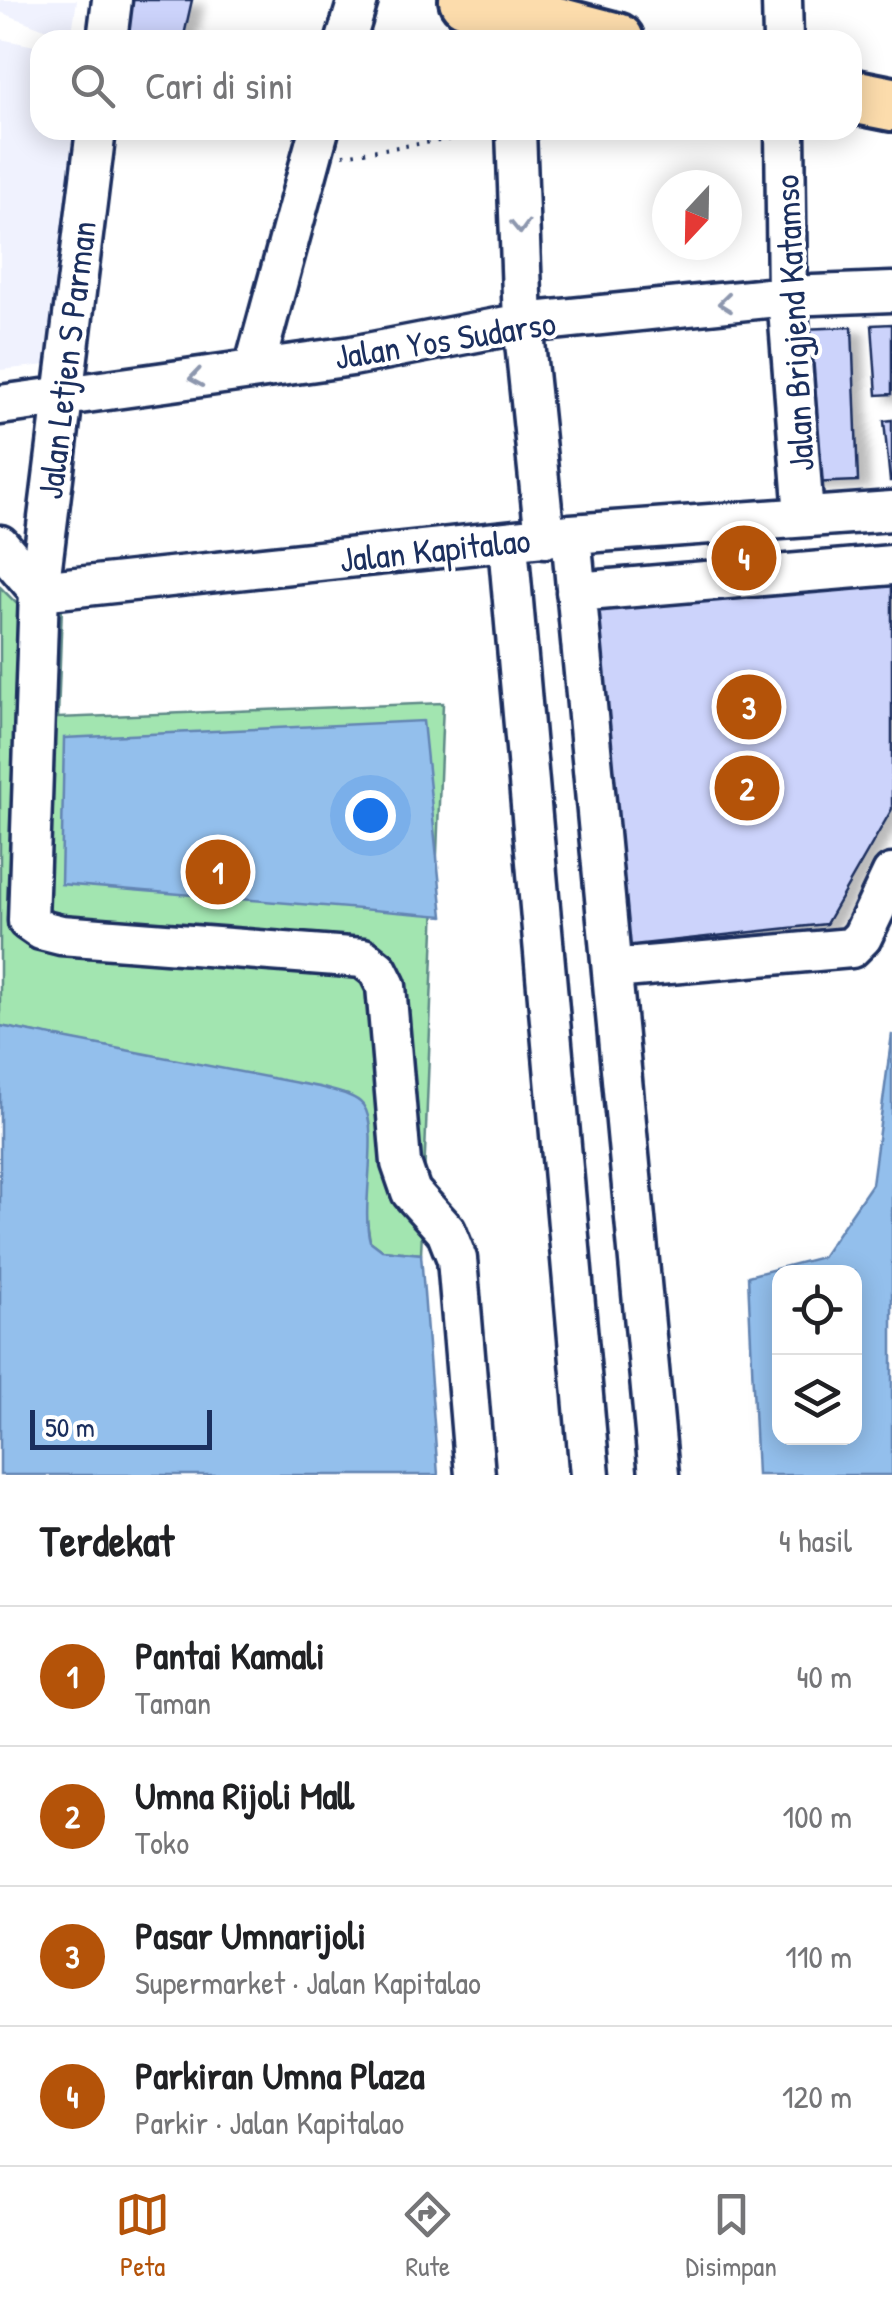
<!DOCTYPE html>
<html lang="id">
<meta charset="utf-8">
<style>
:root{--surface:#fff;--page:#f6f6f6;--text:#202124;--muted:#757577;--line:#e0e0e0;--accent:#b45309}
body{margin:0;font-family:"Patrick Hand",sans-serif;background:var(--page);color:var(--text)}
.controls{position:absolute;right:30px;bottom:30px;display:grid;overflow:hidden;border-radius:20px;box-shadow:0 5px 25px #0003}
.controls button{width:90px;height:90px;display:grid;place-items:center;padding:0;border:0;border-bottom:2px solid var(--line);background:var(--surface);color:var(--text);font:50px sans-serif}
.compass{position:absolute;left:652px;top:170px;width:90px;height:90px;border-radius:50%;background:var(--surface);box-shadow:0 5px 25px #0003;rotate:202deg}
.scale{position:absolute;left:30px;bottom:25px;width:182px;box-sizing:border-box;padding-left:10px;border:5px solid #1b2f5e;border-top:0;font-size:28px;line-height:35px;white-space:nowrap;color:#1b2f5e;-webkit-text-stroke:8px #fff;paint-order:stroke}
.you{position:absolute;left:370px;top:815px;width:35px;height:35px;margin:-25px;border:8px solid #fff;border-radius:50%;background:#1a73e8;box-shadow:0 0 0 15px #1a73e833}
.badge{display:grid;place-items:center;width:65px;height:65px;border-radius:50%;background:var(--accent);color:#fff;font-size:32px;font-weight:700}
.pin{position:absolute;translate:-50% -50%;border:5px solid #fff;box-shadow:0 2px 10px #0006}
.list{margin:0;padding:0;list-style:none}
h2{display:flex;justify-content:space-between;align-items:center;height:130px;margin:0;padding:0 40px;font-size:42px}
h2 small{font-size:32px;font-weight:400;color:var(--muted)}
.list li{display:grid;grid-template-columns:65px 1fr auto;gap:30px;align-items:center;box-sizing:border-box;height:140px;padding:0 40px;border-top:2px solid var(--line)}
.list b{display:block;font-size:38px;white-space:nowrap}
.list p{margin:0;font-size:32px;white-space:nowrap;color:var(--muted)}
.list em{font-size:32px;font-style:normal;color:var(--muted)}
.icon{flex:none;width:55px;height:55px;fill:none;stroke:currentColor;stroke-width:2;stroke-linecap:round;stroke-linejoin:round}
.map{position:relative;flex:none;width:892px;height:1475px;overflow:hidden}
.search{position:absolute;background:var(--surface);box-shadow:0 5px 25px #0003;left:30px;right:30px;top:30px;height:110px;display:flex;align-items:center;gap:25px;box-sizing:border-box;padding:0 35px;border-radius:30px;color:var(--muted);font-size:38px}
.sheet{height:690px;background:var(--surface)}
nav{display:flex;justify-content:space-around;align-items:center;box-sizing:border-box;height:140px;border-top:2px solid var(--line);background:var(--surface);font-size:28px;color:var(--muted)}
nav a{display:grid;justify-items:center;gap:5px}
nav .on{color:var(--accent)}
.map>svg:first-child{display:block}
</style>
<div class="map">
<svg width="892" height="1475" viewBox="0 0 892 1475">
<defs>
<filter id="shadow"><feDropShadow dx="11" dy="6" stdDeviation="5" flood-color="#0004"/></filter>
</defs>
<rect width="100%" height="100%" fill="#fff"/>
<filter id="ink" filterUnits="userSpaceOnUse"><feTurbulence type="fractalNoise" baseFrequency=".01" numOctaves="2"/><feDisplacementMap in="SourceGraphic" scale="20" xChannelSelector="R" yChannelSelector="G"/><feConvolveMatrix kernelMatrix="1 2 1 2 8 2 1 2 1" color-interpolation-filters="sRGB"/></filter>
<g filter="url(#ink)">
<!-- built -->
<path fill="#f0f2fe" d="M0 0H77L71 39 0 12Z
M0 39 40 47V130H78L55 357 46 365 0 370Z"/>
<!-- green -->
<path fill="#a2e5b0" stroke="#5e8a87" stroke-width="2.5" d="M0 587 19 606 62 605 58 718 443 703 421 1254 382 1250 370 1241 365 1208 370 1125 348 1095 0 1026Z"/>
<!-- water -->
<path fill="#93bfec" stroke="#6385b3" stroke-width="2.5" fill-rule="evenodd" d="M423 721 443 916 61 884 64 738Z
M0 1026 319 1087C332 1091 354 1094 363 1105 381 1129 360 1206 370 1241L382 1250 421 1254 438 1475H0Z
M892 1034V1475H757L748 1276 822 1257 872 1184ZM854 1272V1438H780V1272Z"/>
<!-- building -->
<path fill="#ccd3fb" stroke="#1b2f5e" stroke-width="2.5" filter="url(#shadow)" d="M129 0H192L183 40 121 33Z
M892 324V394L877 395 872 325Z
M852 327 858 481 808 483 801 329Z
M892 420V481H890L884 421Z
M892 584V809L826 924 624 946 598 605Z"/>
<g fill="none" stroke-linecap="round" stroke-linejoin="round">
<defs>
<path id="minor" d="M782 0 783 40
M107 40 112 0
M346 40 358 0
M96 130 39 591 28 921 41 930 61 935 363 958 378 970 386 986 401 1163 411 1192 446 1231 457 1259 475 1475
M516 130 523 323 545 538
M785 130 787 296 804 516
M254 369 319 130
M0 405 352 356 523 323 787 296 892 292
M571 534 659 1475
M508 544 590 1475
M0 545 39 591 571 534 892 511
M576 592 892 565
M613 969 851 948 862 937 892 874"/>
<path id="highway" d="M466 0 617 40
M852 96 892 104"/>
</defs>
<!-- minor casing -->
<use href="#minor" stroke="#1b2f5e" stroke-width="45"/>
<!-- highway casing -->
<use href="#highway" stroke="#1b2f5e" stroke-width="60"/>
<!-- path -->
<path stroke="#1b2f5e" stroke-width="4" stroke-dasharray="2.5 8" stroke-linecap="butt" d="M343 155 487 134"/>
<!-- minor -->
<use href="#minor" stroke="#fff" stroke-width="38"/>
<!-- highway -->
<use href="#highway" stroke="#fcdcac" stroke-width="52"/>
</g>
<!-- one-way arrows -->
<defs><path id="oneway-chevron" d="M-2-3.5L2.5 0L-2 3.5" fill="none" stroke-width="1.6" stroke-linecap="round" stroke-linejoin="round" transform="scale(2.5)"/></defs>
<g stroke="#8d97ae">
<use href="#oneway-chevron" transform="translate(520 227) rotate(88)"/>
<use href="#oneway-chevron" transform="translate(725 303) rotate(174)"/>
<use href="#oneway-chevron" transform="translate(196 378) rotate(171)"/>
</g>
</g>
<g text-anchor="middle" stroke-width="8" stroke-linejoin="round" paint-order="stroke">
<!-- street labels -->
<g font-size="35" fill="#1b2f5e" stroke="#fff">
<text transform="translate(794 323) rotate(-93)" y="12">Jalan Brigjend Katamso</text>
<text transform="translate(445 340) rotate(-9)" y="12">Jalan Yos Sudarso</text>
<text transform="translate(67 360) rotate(-83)" y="12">Jalan Letjen S Parman</text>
<text transform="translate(435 550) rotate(-6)" y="12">Jalan Kapitalao</text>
</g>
</g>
</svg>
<div class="controls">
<button><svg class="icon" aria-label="locate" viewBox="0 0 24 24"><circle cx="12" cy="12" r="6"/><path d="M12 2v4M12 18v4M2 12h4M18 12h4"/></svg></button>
<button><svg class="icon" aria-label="layers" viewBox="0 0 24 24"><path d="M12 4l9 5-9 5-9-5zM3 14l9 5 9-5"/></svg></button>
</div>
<svg class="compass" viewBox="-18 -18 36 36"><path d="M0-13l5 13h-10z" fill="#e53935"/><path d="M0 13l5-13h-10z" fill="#757577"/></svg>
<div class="scale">50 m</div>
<div class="you"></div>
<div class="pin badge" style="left:218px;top:872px">1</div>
<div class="pin badge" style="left:747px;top:788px">2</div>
<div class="pin badge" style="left:749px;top:707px">3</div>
<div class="pin badge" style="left:744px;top:558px">4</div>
<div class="search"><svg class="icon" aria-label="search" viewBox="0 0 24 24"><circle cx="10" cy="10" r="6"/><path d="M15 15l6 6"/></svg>Cari di sini</div>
</div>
<section class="sheet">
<h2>Terdekat<small>4 hasil</small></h2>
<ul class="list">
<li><span class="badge">1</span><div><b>Pantai Kamali</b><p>Taman</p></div><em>40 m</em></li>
<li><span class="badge">2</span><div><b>Umna Rijoli Mall</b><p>Toko</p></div><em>100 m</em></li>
<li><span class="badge">3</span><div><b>Pasar Umnarijoli</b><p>Supermarket · Jalan Kapitalao</p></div><em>110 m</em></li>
<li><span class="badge">4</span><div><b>Parkiran Umna Plaza</b><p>Parkir · Jalan Kapitalao</p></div><em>120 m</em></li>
</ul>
</section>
<nav>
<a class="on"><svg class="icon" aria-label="map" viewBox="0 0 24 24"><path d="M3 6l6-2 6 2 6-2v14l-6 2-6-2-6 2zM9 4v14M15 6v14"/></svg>Peta</a>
<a><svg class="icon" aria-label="directions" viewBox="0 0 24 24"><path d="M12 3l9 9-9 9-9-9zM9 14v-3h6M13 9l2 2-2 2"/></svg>Rute</a>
<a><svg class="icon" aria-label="saved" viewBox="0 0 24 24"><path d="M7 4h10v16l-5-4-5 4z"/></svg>Disimpan</a>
</nav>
